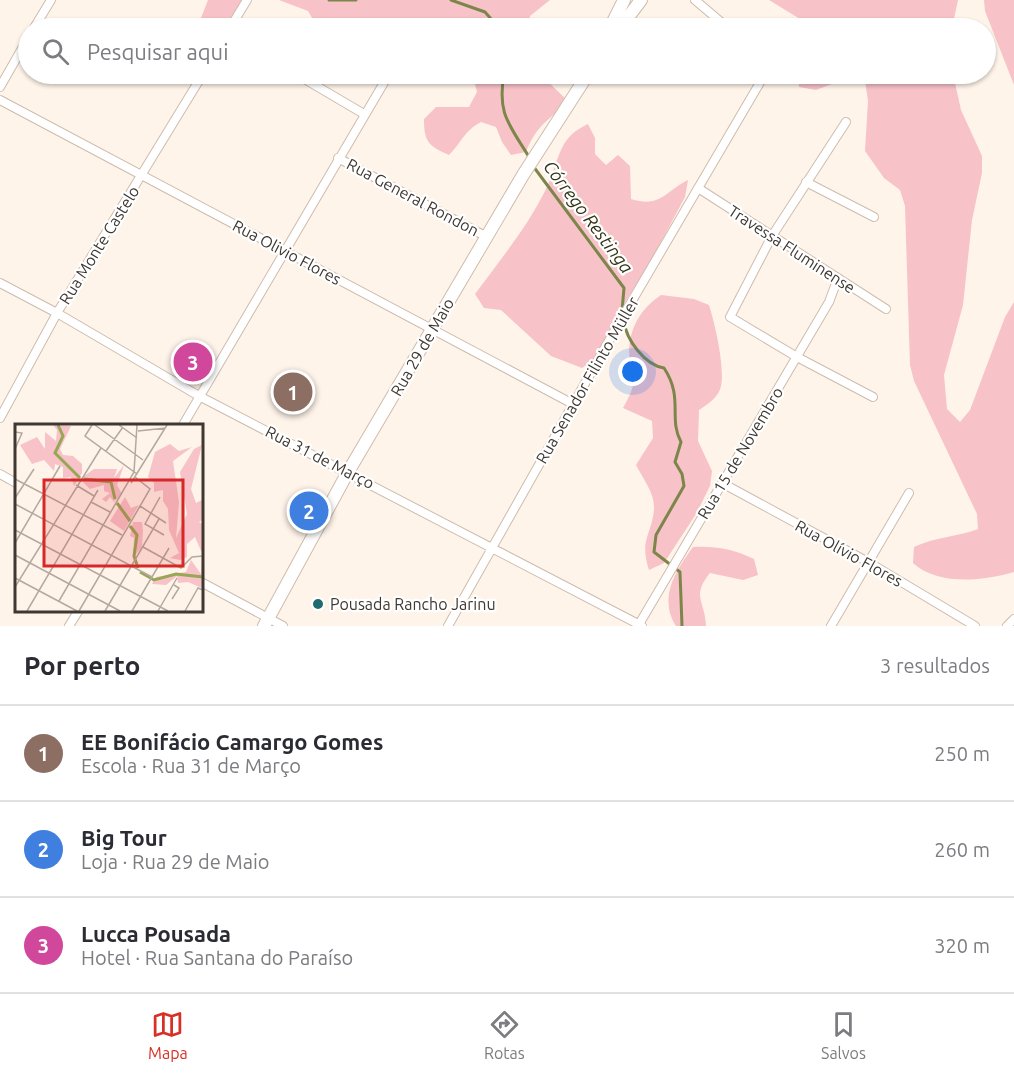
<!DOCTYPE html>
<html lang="pt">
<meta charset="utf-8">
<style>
:root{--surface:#fff;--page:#f2f2f3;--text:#2b2b33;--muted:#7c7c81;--line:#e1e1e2;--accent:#d93025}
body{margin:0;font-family:Ubuntu,sans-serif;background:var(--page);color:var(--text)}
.you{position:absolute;left:633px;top:372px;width:21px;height:21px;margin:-15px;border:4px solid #fff;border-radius:50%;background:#1a73e8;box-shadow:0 0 0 9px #1a73e833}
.badge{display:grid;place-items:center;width:39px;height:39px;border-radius:50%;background:var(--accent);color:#fff;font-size:20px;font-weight:700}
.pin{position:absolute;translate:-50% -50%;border:3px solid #fff;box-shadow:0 2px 6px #0006}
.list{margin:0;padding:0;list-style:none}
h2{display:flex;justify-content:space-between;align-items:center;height:78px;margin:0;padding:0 24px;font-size:26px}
h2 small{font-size:20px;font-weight:400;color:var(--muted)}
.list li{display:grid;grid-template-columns:39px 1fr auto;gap:18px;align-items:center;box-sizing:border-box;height:96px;padding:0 24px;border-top:2px solid var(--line)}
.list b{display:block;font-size:22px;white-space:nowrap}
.list p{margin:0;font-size:20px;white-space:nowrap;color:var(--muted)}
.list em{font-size:20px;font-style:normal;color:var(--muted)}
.icon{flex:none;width:33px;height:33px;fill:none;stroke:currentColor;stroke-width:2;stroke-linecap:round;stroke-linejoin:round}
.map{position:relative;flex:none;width:1014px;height:626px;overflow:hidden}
.search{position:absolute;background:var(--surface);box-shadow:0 2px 4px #0004;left:18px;right:18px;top:18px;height:66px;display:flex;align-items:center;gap:15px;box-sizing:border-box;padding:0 21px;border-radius:33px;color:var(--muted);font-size:22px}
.sheet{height:366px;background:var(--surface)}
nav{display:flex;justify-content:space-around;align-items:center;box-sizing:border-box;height:84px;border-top:2px solid var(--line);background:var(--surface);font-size:16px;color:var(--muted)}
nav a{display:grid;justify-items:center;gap:3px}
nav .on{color:var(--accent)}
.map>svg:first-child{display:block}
</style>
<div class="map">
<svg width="1014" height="626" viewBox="0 0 1014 626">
<rect width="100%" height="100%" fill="#fff4ea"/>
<!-- green -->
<path fill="#f7c2c8" d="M208 0H242L224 28H197Z
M279 0H550L530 16 528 28H318L308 11Z
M769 0H958L952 28H801L800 19Z
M984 0H1014V85L985 11Z
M468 74H540L568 101C549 121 537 124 526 152L511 155 502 142 496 127 481 122C464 131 462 142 449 155 428 146 424 141 424 119L436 107H469L477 92 473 77Z
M798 74H836L832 84 816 90 799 87Z
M864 74H953L961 110 982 156V173L972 220 963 305 944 375 947 409 960 422 970 410 1005 317 1014 302V572C983 581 938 586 913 563L914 547C935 537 957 537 978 529L977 514 914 381 910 365 905 206 900 190 884 178 865 151 868 101Z
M588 124 595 138V154L606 165 618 155 630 166 631 199C661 208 664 192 688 180L685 197 654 255 618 314 595 359 582 368 551 356 501 310 484 308 475 294C500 260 526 229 545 191 553 176 556 158 564 144 571 133 578 129 588 124Z
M661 295 694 299 709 305C715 324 725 367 721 386 719 397 708 404 699 410L698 441 712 471 710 486 696 514 664 563 649 570C639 539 652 535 654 509 655 493 643 479 636 465L653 438 652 421 623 408C628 399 634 388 634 378 634 373 631 368 630 364 626 335 637 311 661 295Z
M693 547C716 546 733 549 754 559L758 575 743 580 710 573C691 596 705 601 706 626H676C658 598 676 570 693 547Z"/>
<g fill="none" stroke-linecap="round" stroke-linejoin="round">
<!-- stream -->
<path stroke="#7c864a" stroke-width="3" d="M329 0H356
M451 0 485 12 499 28
M504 74C497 114 509 124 529 157
M533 166 624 288 622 311
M624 321C626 340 645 365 664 368 684 398 668 418 681 442L675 462 682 474 684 486 656 535 654 552 680 572 682 626"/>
<defs>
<path id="street" d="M695 0 728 28
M34 28 51 0
M230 28 247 0
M296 74 364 114
M0 87 28 38
M0 100 573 404
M846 122 772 236 730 317 797 357 873 397
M338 158 487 237
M806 182 874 217
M698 188 886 309
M0 283 57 313 199 396 642 626
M0 418 57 313 203 74
M183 425 389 74
M0 474 16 483
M722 483 868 562 975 626
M201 582 283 626
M69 626 79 610
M448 626 619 323 765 74
M638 626 829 302 838 278
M831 626 909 493
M1007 626 1014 619"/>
<path id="secondary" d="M610 28 624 0
M620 28 641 0
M264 626 348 472 523 175 588 74"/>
</defs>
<!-- street casing -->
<use href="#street" stroke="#cebcac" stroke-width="10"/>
<!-- secondary casing -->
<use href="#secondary" stroke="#cebcac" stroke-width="14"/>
<!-- street -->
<use href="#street" stroke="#fff" stroke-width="8"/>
<!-- secondary -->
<use href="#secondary" stroke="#fff" stroke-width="12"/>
</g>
<!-- markers -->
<circle fill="#1f6b6f" stroke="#fff" stroke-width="2" cx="318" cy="604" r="6"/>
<g text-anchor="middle" stroke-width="4.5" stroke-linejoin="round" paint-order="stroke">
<!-- street labels -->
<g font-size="16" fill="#3f3832" stroke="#fff">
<text transform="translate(413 197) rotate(28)" y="6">Rua General Rondon</text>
<text transform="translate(99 245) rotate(-58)" y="6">Rua Monte Castelo</text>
<text transform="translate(792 249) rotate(33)" y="6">Travessa Fluminense</text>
<text transform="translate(287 252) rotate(28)" y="6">Rua Olivio Flores</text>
<text transform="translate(422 347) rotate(-60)" y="6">Rua 29 de Maio</text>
<text transform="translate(587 380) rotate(-60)" y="6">Rua Senador Filinto Müller</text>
<text transform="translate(740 453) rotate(-59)" y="6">Rua 15 de Novembro</text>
<text transform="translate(320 457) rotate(27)" y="6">Rua 31 de Março</text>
<text transform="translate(849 553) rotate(29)" y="6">Rua Olívio Flores</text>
</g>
<!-- poi labels -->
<g font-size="16" fill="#3f3832" stroke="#fff" text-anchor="start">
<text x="330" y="610">Pousada Rancho Jarinu</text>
</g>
<!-- water labels -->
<g font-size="18" font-style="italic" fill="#303613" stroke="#fff">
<text transform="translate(588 217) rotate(53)" y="6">Córrego Restinga</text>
</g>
</g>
<!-- overview -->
<g transform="translate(15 424)">
<rect width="188" height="188" fill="#fff4ea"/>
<path d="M38 1 56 2 45 25 48 31 58 32 67 40V49L59 62 56 53 48 54V43L40 40 39 47 29 36 17 40 5 21 22 13 30 25V8L41 17 42 6ZM155 20 164 27 177 23 158 37 164 78 161 114 172 90 165 48 179 25 187 21 176 65 181 79 187 76V96L184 98 187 100V129L180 113 172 120V133L165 136 155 134 164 129 154 106 153 85 148 77V66L139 68V59L133 53 140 28ZM109 41 102 61 107 70 99 78 95 73 91 78 87 75 95 69 89 67V61L75 65 65 55 79 45H102L99 54ZM110 73 116 84 124 81 109 107 95 97ZM118 98H127L128 107 127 123 118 134 119 114 115 112ZM187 132V164L173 158 163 159 162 152 151 161 137 160 141 153 171 148 176 136 186 150Z" fill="#f7c2c8"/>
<path fill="none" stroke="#96a755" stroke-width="3" d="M43 1 48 12 40 29 65 54M69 55 96 58 100 75M102 79 115 97M115 102 122 111 119 132 123 144M125 148 139 156 161 150 188 153"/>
<path fill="none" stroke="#b2a9a0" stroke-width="1.5" d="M77 1 70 12 122 50M80 1 128 36M104 1 122 14M123 7 151 4M0 8 7 9 0 25M91 27 108 3M0 55 107 111M116 59 152 1M61 61 79 72M145 73 130 100 149 111M0 74 19 45M76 78 95 88M0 80 137 153M125 82 151 99M0 106 153 187M0 119 45 42M128 123 166 144 177 133 188 132M0 131 105 187M0 154 62 187M0 163 86 24M157 175 164 164 159 161M44 177 119 48 122 1M12 187 83 66M64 187 135 65 120 53M90 187 144 95M117 187 154 124M143 187 162 154M170 187 183 164 188 166"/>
<path fill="#d62828" fill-opacity="0.15" stroke="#d62828" stroke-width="3" d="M29 56H168V142H29Z"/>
<rect width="188" height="188" fill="none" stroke="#3f3832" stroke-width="3"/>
</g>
</svg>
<div class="you"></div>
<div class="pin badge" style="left:293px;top:392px;background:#8d6e63">1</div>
<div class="pin badge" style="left:309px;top:511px;background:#3f7fe0">2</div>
<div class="pin badge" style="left:193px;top:362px;background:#d1479c">3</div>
<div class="search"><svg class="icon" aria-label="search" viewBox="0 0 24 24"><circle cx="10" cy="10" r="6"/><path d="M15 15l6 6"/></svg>Pesquisar aqui</div>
</div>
<section class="sheet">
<h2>Por perto<small>3 resultados</small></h2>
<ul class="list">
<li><span class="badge" style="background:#8d6e63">1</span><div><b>EE Bonifácio Camargo Gomes</b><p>Escola · Rua 31 de Março</p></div><em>250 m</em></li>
<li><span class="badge" style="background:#3f7fe0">2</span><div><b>Big Tour</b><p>Loja · Rua 29 de Maio</p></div><em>260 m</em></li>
<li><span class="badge" style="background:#d1479c">3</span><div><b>Lucca Pousada</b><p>Hotel · Rua Santana do Paraíso</p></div><em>320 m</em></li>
</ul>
</section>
<nav>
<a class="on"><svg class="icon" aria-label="map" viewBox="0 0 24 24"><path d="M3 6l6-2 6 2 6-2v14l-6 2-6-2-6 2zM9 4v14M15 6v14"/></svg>Mapa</a>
<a><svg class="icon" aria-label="directions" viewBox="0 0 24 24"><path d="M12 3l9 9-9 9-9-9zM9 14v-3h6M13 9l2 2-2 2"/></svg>Rotas</a>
<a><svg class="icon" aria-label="saved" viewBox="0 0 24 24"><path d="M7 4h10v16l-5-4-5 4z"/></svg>Salvos</a>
</nav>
